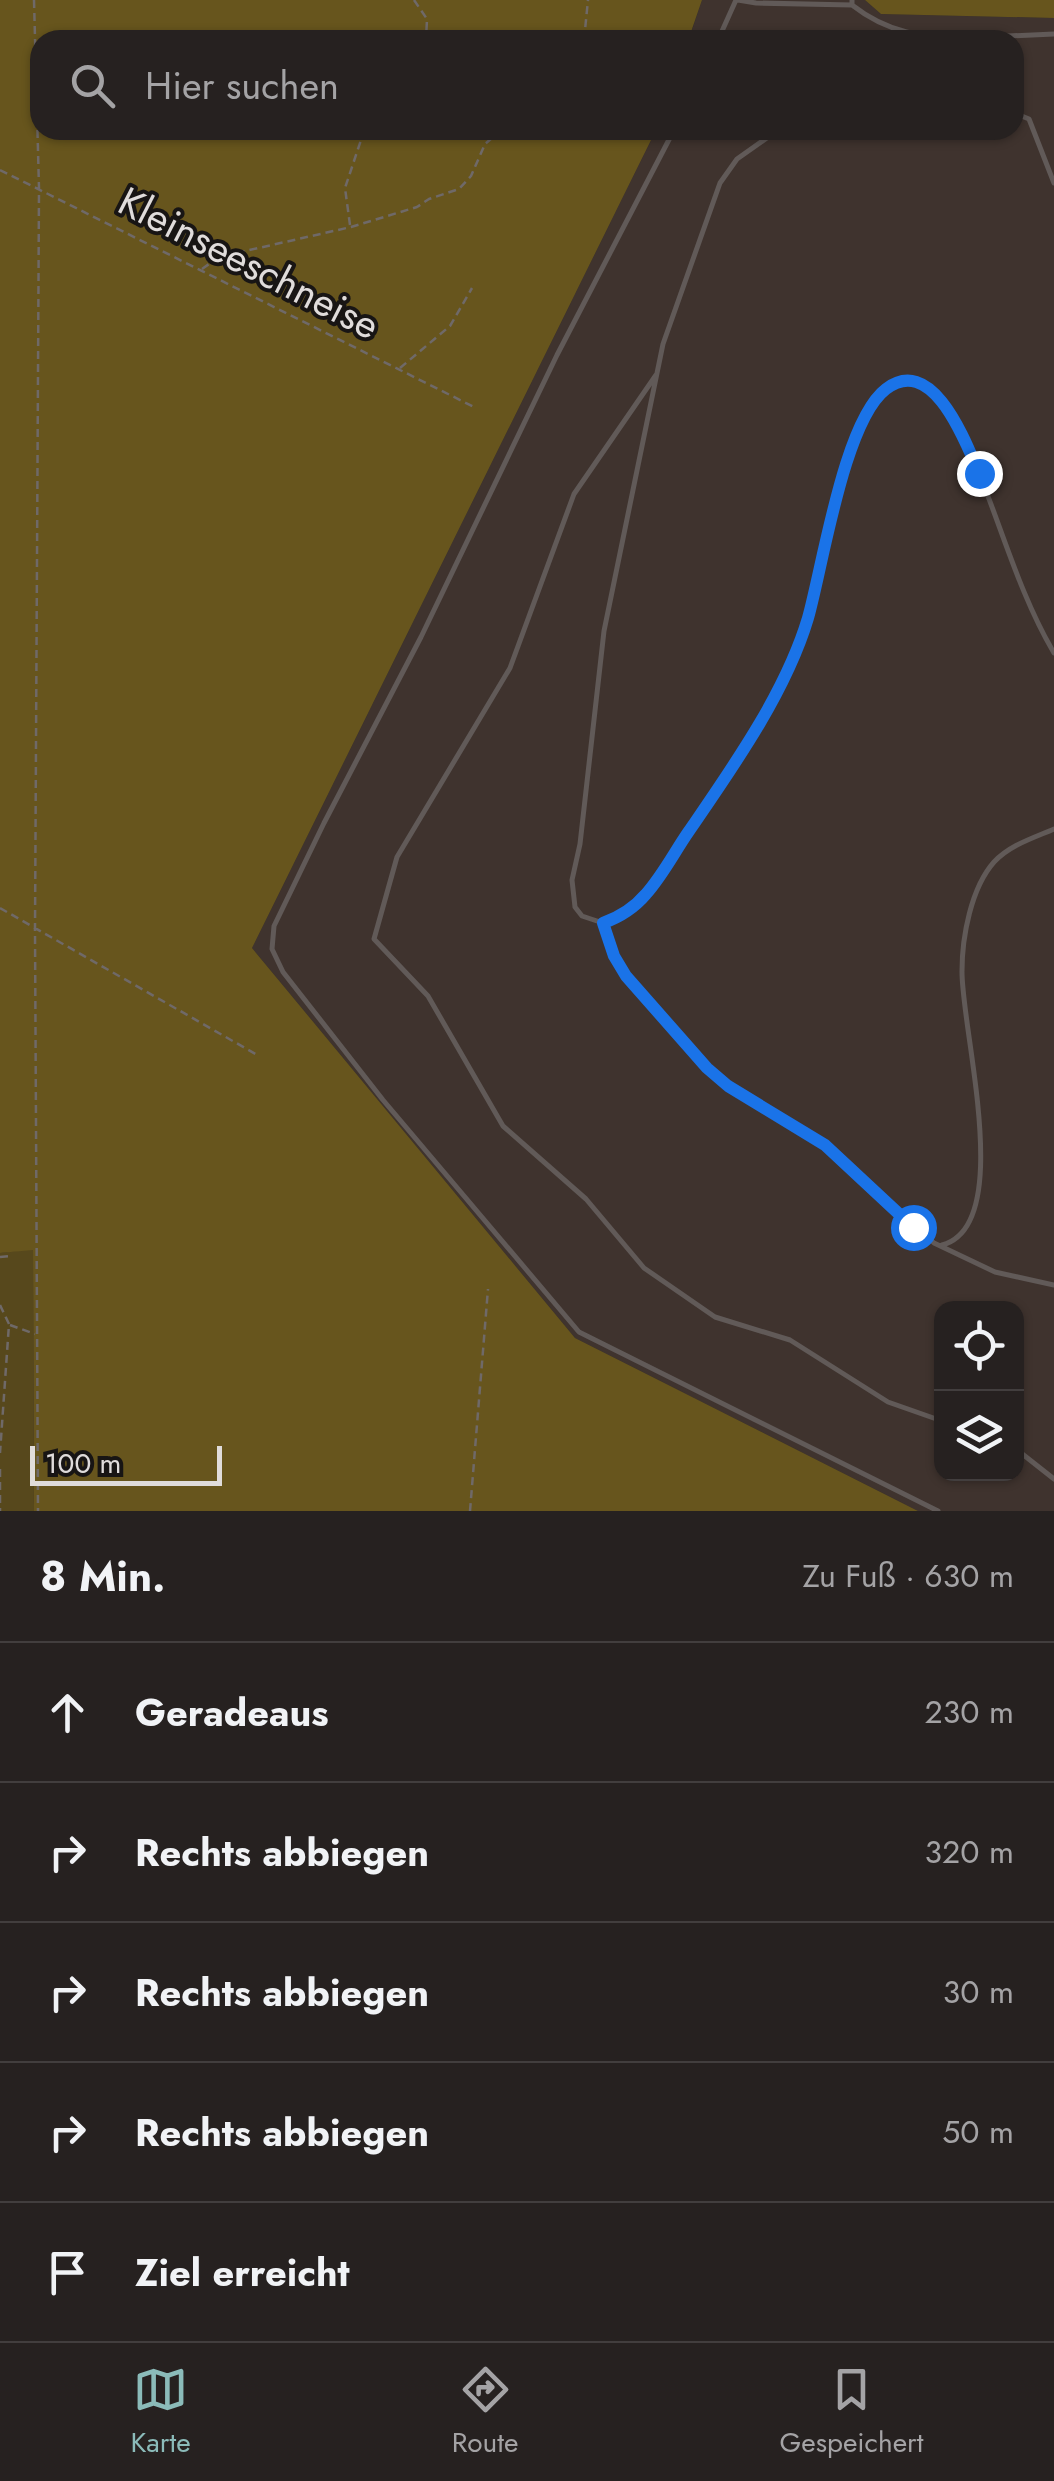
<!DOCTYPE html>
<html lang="de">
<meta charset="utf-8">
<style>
:root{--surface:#262120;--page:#322e2d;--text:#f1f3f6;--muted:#a4a3a5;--line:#423e3e;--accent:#8bbbb9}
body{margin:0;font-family:Jost,sans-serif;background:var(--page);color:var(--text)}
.controls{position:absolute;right:30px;bottom:30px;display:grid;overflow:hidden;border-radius:20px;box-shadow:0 2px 8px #0004}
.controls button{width:90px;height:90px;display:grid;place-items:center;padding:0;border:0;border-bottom:2px solid var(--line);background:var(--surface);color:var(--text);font:50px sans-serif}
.scale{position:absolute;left:30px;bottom:25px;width:192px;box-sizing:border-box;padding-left:10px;border:5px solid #e0dcdb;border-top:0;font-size:28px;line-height:35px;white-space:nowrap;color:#e0dcdb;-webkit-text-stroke:8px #181514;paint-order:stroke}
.stop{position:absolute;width:30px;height:30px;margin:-22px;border:8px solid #1a73e8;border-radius:50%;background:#fff}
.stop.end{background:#1a73e8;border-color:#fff;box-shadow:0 2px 10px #0008}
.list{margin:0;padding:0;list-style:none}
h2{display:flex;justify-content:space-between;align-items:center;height:130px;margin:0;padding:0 40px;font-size:42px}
h2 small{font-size:32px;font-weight:400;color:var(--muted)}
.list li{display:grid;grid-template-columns:65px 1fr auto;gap:30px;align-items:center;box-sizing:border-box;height:140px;padding:0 40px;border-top:2px solid var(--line)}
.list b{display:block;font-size:38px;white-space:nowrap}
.list em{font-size:32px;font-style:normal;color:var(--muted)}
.icon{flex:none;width:55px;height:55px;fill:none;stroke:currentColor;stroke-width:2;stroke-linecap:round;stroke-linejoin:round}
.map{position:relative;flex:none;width:1054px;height:1511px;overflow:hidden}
.search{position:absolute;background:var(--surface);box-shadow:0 2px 8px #0004;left:30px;right:30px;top:30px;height:110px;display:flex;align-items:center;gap:25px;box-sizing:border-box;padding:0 35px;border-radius:30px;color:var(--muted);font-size:38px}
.sheet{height:830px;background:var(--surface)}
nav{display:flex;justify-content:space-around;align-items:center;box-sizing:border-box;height:140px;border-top:2px solid var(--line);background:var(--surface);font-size:28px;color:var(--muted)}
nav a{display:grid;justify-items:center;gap:5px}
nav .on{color:var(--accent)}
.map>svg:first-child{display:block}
</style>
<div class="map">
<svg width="1054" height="1511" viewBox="0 0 1054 1511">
<rect width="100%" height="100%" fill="#322c2a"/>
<!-- built -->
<path fill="#3f332e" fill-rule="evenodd" d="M702 0H865L881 14 1054 18V1511H918L575 1338 252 948 656 130H1014V40H699L700 37 691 33ZM942 1308H1016V1474H942Z"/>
<!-- green -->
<path fill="#57481c" d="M33 1249 34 1511H0V1253Z"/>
<!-- forest -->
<path fill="#67551d" d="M0 0H702L691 32 701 37 699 40H40V130H656L252 948 575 1338 918 1511H34L33 1250 0 1253Z
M865 0H1054V18L881 14Z"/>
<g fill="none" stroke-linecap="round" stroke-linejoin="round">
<!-- path -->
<path stroke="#6f6968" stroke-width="2.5" stroke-dasharray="8 5" stroke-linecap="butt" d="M34 0 39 188 35 930 38 1511
M414 0 427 19 426 40
M584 40 588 0
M0 170 474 407
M350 225 345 188 361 140 379 130
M202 269 219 257 351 227 417 207 429 199 459 189 471 176 485 144 501 130
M400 368 450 326 472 288
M0 908 259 1056
M0 1257 11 1256
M0 1305 9 1324 0 1453
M10 1325 35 1334
M0 1469V1511
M470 1511 488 1289"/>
<!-- lane -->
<path stroke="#615a58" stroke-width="5" d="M738 0 756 3 852 5
M852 0V5C889 34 922 37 967 37
M965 38 1054 34
M718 40 736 0
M1014 113 1029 119 1054 183
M674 130 557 355 421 637 324 823 274 926 272 949 283 972 383 1100 579 1332 938 1511
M778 130 737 159 720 183 663 344 604 631 580 844 572 880 575 907 582 916 603 923 627 912 646 895C704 810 768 724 804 627 830 557 830 464 874 403 889 382 912 375 933 392 952 408 962 434 972 456 1000 521 1018 592 1054 653
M656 375 574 494 510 668 397 857 374 939 428 996 503 1126 586 1199 644 1268 715 1317 790 1340 888 1402 942 1421
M603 923 614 956 626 976 718 1078 825 1145 934 1243 995 1272 1054 1285
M942 1245C1016 1226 961 1029 962 971 962 937 971 888 994 862 1010 845 1033 838 1054 829
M1016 1449 1054 1479"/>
</g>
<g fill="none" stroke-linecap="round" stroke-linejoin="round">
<!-- route -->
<path stroke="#1a73e8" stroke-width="12" d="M913 1227 825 1145 728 1086 707 1068 626 976 614 956 603 923C620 917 635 907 646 894 663 875 675 851 689 831 733 767 786 692 808 618 823 565 844 421 886 389 933 353 966 443 979 473"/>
</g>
<g text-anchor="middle" stroke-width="8" stroke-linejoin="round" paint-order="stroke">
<!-- street labels -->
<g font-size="40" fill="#e0dcdb" stroke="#181514">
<text transform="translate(249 263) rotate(27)" y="14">Kleinseeschneise</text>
</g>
</g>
</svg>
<div class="controls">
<button><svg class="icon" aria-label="locate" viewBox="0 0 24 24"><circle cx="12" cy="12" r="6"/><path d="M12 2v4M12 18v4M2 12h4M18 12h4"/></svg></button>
<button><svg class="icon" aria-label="layers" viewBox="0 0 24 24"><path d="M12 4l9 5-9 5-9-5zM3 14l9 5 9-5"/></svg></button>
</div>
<div class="scale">100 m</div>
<div class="stop" style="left:913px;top:1227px"></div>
<div class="stop end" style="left:979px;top:473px"></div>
<div class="search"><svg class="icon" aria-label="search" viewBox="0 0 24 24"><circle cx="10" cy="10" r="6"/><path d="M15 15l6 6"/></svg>Hier suchen</div>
</div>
<section class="sheet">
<h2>8 Min.<small>Zu Fuß · 630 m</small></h2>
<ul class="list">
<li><svg class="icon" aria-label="ahead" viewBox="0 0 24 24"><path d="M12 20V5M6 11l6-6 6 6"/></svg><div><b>Geradeaus</b></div><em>230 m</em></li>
<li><svg class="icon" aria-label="right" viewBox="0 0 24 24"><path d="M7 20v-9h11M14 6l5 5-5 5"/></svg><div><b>Rechts abbiegen</b></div><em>320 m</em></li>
<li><svg class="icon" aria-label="right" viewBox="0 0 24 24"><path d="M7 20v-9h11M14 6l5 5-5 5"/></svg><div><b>Rechts abbiegen</b></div><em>30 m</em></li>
<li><svg class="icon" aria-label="right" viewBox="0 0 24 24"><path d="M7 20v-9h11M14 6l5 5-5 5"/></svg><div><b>Rechts abbiegen</b></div><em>50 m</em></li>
<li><svg class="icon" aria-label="arrive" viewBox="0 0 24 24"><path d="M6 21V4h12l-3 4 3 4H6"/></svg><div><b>Ziel erreicht</b></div></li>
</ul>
</section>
<nav>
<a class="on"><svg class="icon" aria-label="map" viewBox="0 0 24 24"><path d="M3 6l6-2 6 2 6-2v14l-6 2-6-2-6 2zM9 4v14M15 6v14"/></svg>Karte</a>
<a><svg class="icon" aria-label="directions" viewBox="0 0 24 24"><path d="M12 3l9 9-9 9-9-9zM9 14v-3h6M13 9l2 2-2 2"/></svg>Route</a>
<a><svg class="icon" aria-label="saved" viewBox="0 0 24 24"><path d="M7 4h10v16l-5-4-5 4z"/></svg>Gespeichert</a>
</nav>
